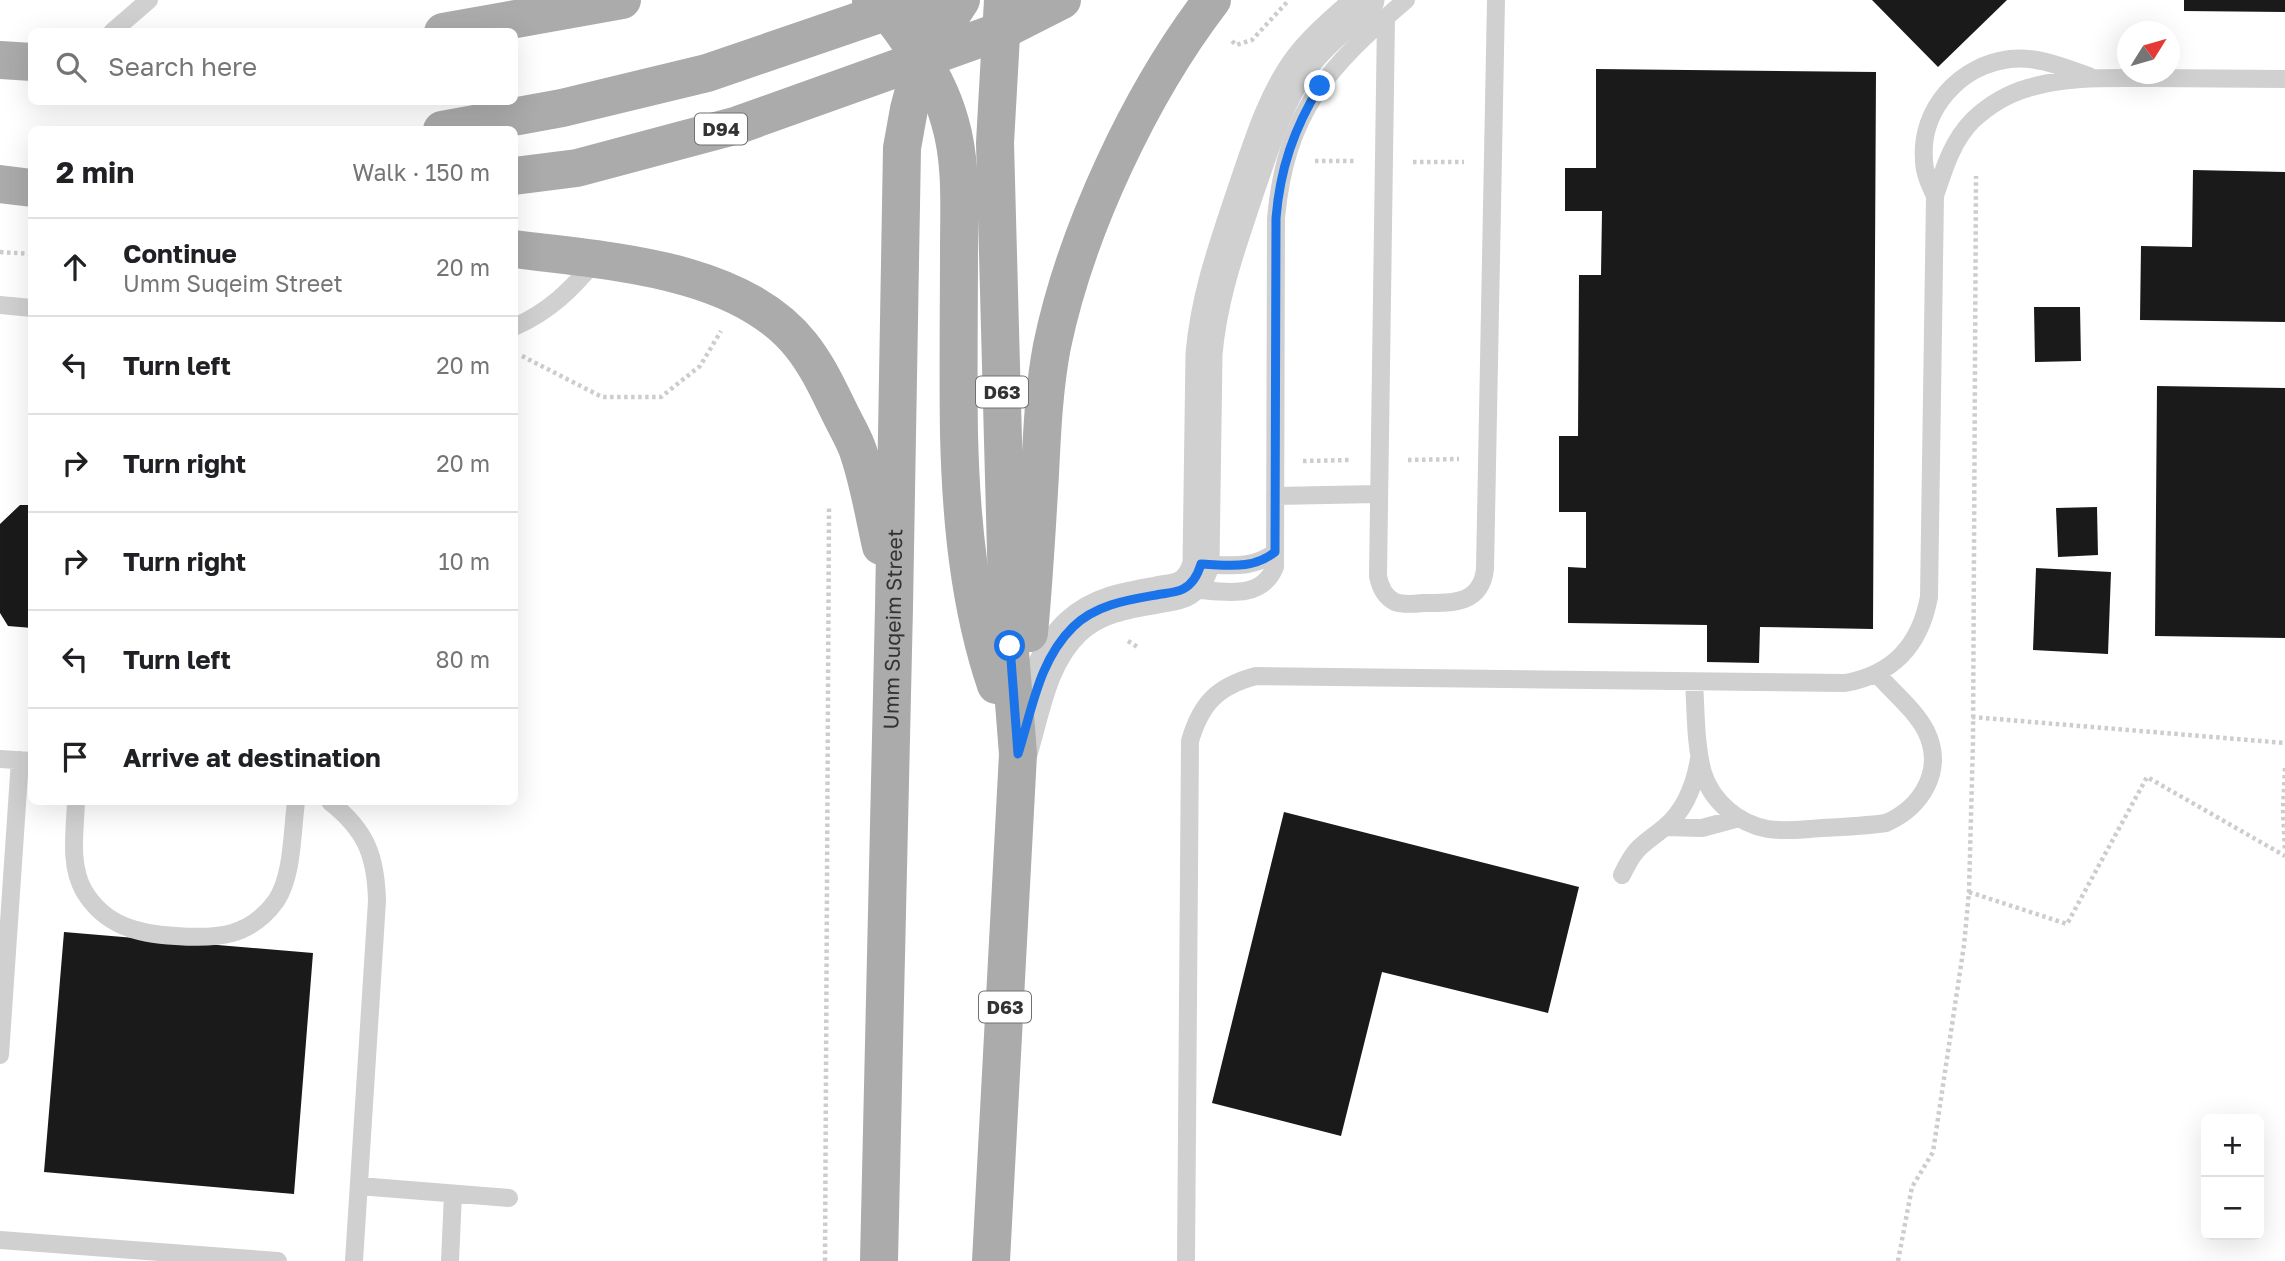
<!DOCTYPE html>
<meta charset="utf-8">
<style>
:root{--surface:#fff;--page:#f2f2f2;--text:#202124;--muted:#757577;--line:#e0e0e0}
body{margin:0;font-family:"Golos Text",sans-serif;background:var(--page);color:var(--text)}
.controls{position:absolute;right:21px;bottom:21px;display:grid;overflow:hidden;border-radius:10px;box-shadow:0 7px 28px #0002}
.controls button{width:63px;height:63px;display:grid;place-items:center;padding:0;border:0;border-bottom:2px solid var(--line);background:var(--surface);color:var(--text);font:35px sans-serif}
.compass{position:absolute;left:2117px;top:21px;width:63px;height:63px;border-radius:50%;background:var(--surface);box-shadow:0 7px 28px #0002;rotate:53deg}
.stop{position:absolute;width:21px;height:21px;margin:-16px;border:5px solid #1a73e8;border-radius:50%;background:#fff}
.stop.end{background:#1a73e8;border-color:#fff;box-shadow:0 2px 7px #0008}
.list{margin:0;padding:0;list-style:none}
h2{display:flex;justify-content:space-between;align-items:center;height:91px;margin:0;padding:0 28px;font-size:30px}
h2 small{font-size:23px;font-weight:400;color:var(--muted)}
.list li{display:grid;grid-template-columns:46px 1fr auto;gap:21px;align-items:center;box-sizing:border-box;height:98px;padding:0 28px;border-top:2px solid var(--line)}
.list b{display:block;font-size:26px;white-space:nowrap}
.list p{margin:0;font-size:23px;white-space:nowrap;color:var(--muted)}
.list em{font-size:23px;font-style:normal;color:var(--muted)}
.icon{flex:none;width:38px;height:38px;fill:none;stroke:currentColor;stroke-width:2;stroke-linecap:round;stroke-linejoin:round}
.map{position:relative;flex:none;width:2285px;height:1261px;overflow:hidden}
.search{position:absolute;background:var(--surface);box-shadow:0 7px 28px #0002;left:28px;top:28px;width:490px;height:77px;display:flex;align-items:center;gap:18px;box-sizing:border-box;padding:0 24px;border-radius:10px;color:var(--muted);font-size:26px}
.panel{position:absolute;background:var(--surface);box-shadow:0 7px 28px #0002;left:28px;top:126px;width:490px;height:679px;border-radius:10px}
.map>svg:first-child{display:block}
</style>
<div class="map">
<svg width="2285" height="1261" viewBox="0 0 2285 1261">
<rect width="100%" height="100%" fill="#fff"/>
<!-- building -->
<path fill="#1a1a1a" d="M1872 0H2007L1938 67Z
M2184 0H2285V12L2184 11Z
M1596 69 1876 72 1873 629 1760 627 1759 663 1707 662V625L1568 623V567L1586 568V512H1559V436H1578L1579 275H1601L1602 211H1565V168H1596Z
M2193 170 2285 172V322L2140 320 2141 246 2192 247Z
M2034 307H2080L2081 361 2035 362Z
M2157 386 2285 388V638L2155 636Z
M20 505H32V628L8 626 0 613V524Z
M2097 507 2098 555 2058 557 2056 508Z
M2036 568 2111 572 2108 654 2033 650Z
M1284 812 1579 887 1548 1013 1382 972 1341 1136 1212 1103Z
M64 932 313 953 294 1194 44 1172Z"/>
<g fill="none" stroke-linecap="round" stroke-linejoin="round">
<!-- path -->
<path stroke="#cdcdcd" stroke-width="4.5" stroke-dasharray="3.5 3.5" stroke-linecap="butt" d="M1232 41 1236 45 1252 40 1289 0
M1315 161H1355
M1413 162H1464
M0 252 32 254
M522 356 602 397H661L700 366 721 331
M1408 460 1459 459
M1303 461 1350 460
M1128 641 1139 648
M1972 717 2285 743
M2285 768 2283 810 2285 851
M1969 892 2067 924 2147 777 2285 856
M825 1261 829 507
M1898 1261 1912 1187 1933 1152 1964 945 1969 892 1973 741 1976 176"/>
<!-- service -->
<path stroke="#d0d0d0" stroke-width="18" d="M1386 18 1378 576C1380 587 1385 597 1395 602 1403 605 1414 604 1423 603 1451 603 1481 605 1485 569L1496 0
M112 32 149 0
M1935 196C1930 185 1924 173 1924 160 1920 109 1960 65 2010 59 2037 56 2063 67 2089 76
M0 305 32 308
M514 327C549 312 572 289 596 260
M1275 496 1378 494
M1201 564C1228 565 1252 570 1275 552
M1187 589C1219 590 1260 603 1275 567L1276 218C1286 111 1328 67 1406 0
M1694 682C1696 711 1695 744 1703 773 1712 802 1739 824 1768 829 1786 832 1805 829 1822 828 1844 827 1865 826 1886 823 1922 807 1945 770 1926 731 1915 710 1893 692 1877 674
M0 759 32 761
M76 802C75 831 69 865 84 891 105 926 138 934 176 936 217 939 250 937 276 901 293 876 292 831 296 802
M330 802C366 830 376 856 377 901L354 1261
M1665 827 1702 828 1739 818
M1622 875C1636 845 1642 846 1665 827 1685 810 1695 783 1699 759
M0 1055 20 760
M359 1186 509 1198
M0 1240 278 1261
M450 1261 453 1194
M1186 1261 1190 741C1201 703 1218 686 1256 676L1845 683C1894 674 1920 645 1929 597L1935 196C1944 169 1952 141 1973 120 1989 105 2007 94 2028 88 2067 76 2110 78 2151 78 2195 78 2240 79 2285 79"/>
<!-- minor -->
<path stroke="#d0d0d0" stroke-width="37" d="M1019 753C1032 710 1039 659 1073 627 1096 605 1127 600 1157 595 1165 593 1175 593 1183 589 1193 584 1198 574 1201 564L1204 354C1209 296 1228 244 1246 190 1261 147 1273 105 1298 68 1316 42 1343 21 1366 0"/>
<!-- primary -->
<g stroke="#ababab" stroke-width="38">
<path d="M871 0C891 13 897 23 910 42 928 67 942 93 950 122 962 163 959 207 959 249 959 311 958 373 959 434 961 519 969 605 996 685"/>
<path d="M443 32 622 0"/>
<path d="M923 58 961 0"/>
<path d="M0 60 32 62"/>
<path d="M442 130 562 108 707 73 888 11 903 0"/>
<path d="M514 176 577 168 738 125 1001 31 1062 0"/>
<path d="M0 184 32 188"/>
<path d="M514 249C606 261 739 267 801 345 817 365 827 387 838 409 844 422 852 435 857 448 868 478 874 515 881 546"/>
<path d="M1029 633C1034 580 1037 527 1040 474 1042 431 1044 388 1052 346 1076 231 1140 94 1212 0"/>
<path id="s1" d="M879 1261 894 607 902 148 909 109 922 60 924 0"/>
<path d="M991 1261 1018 754 1008 626 995 143 1003 0"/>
</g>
</g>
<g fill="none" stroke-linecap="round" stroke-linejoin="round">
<!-- route -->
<path stroke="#1a73e8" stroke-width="9" d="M1010 646 1018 754C1032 710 1039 660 1073 627 1095 605 1127 600 1156 595 1165 593 1175 593 1183 589 1193 584 1198 574 1201 564 1228 565 1252 570 1275 552L1276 218C1280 169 1294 128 1320 86"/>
</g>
<g text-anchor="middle" stroke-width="7" stroke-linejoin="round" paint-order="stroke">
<!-- shield labels -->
<g fill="#fff" stroke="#707070" stroke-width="2">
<rect x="695" y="113.5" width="52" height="31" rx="5"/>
<rect x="976" y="376.5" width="52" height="31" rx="5"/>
<rect x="979" y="991.5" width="52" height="31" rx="5"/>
</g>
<g font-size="19" font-weight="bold" fill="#333">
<text x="721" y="136">D94</text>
<text x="1002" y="399">D63</text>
<text x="1005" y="1014">D63</text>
</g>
<!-- street labels -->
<g font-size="21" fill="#333" stroke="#fff">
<text dy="7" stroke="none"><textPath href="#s1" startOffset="632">Umm Suqeim Street</textPath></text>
</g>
</g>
</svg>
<div class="controls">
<button>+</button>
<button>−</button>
</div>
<svg class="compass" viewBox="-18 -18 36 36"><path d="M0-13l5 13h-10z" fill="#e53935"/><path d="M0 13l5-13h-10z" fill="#757577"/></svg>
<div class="stop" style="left:1010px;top:646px"></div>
<div class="stop end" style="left:1320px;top:86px"></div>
<div class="search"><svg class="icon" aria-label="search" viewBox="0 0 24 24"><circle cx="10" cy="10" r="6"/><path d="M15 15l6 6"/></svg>Search here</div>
<section class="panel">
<h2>2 min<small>Walk · 150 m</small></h2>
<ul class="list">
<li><svg class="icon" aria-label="ahead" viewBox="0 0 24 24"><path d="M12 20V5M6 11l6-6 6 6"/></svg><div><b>Continue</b><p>Umm Suqeim Street</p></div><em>20 m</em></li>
<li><svg class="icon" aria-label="left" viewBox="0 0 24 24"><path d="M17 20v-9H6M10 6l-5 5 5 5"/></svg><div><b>Turn left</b></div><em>20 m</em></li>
<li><svg class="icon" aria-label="right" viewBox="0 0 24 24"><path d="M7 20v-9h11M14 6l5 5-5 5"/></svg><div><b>Turn right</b></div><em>20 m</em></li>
<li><svg class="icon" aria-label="right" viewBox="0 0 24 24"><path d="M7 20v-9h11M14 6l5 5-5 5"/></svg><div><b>Turn right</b></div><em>10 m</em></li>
<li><svg class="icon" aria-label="left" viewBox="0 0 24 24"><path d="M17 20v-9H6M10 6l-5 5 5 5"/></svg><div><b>Turn left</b></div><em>80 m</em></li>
<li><svg class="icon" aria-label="arrive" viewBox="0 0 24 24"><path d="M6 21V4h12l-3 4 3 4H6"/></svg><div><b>Arrive at destination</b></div></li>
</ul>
</section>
</div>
